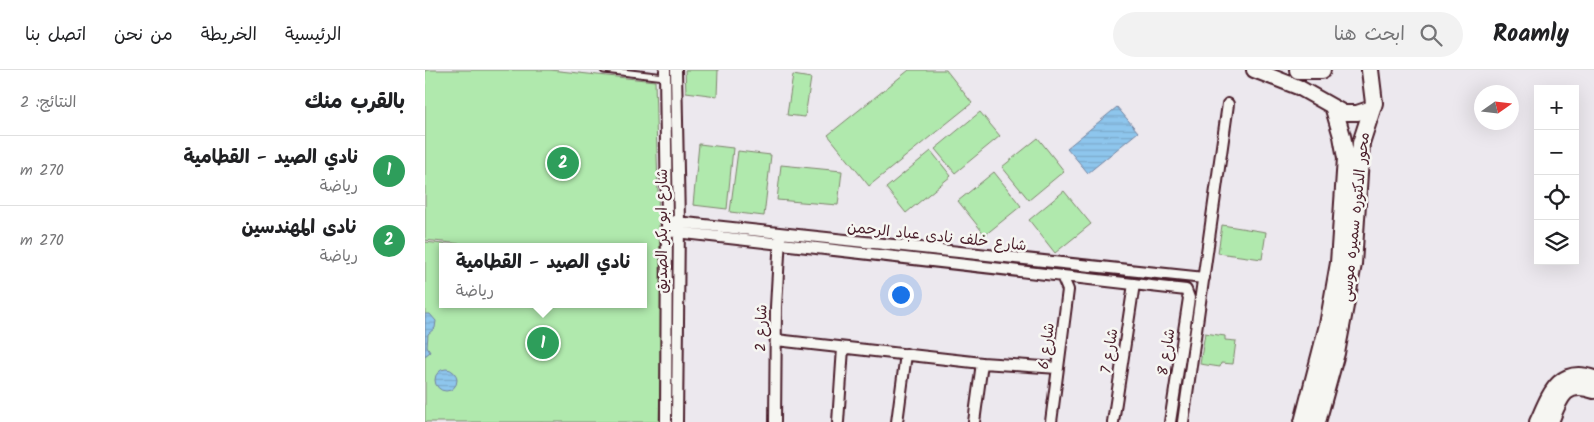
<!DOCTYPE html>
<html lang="ar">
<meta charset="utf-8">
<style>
:root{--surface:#fff;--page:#f2f2f2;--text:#202124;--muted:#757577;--line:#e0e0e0;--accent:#7c3aed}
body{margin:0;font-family:Kalam,"Playpen Sans Arabic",sans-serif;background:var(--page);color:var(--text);direction:rtl}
.controls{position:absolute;right:15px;top:15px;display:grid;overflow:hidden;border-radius:0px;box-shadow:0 5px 20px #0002}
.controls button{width:45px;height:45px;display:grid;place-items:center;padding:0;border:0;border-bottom:1px solid var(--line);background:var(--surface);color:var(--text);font:25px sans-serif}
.compass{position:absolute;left:1049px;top:15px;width:45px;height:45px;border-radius:50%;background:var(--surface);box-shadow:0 5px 20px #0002;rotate:76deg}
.you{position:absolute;left:475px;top:224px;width:18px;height:18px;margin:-12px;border:4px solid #fff;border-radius:50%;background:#1a73e8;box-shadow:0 0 0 8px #1a73e833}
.badge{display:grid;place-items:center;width:32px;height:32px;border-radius:50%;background:var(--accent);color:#fff;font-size:16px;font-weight:700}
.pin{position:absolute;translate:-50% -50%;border:2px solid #fff;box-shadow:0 1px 5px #0006}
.popup{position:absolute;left:14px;top:173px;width:208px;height:65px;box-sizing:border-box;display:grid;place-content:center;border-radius:0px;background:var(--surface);filter:drop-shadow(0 1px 4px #0005);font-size:16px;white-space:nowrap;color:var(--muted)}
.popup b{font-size:19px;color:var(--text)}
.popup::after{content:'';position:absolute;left:50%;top:100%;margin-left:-10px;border:10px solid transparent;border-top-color:var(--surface)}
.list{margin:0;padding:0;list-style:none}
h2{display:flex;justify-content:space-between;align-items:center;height:65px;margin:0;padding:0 20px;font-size:21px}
h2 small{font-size:16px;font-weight:400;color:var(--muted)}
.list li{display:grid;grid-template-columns:32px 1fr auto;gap:15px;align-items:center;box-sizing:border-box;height:70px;padding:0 20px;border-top:1px solid var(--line)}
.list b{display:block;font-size:19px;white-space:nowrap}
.list p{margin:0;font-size:16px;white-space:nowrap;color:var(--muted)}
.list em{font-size:16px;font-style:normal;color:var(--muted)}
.icon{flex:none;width:28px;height:28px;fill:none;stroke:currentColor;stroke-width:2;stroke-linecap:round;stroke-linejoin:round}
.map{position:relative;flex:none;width:1169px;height:352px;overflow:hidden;direction:ltr}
header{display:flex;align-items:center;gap:30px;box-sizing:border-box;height:70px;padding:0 25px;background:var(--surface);border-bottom:1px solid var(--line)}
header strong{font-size:24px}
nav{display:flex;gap:28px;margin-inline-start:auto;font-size:18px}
.search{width:350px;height:45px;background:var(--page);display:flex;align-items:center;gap:12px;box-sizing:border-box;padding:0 18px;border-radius:28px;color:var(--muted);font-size:19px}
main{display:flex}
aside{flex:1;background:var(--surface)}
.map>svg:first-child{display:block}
</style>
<header>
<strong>Roamly</strong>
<div class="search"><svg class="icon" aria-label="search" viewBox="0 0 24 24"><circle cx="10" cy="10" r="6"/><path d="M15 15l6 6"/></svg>ابحث هنا</div>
<nav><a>الرئيسية</a><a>الخريطة</a><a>من نحن</a><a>اتصل بنا</a></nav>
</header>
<main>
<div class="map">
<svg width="1169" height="352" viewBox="0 0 1169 352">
<defs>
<pattern id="water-rules" width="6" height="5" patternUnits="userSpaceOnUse" patternTransform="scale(1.25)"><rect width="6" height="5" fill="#8ec6ed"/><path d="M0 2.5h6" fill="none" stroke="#7caacb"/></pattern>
</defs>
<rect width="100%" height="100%" fill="#ece8ee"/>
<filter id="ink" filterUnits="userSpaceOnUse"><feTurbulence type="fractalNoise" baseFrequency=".02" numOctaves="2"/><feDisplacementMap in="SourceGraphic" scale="10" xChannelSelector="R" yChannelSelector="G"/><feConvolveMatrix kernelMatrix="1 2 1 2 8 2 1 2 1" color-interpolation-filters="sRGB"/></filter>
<g filter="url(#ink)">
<!-- grass -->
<path fill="#b0e9ad" stroke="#7d846c" d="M0 0H125L230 11 235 194H238L234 352H0V172L44 177H18V234H218V177H63L0 170Z
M260 0H293L292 26 261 22Z
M484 0H521L547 33 444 116 403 65Z
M368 5 386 8 380 47 362 45Z
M555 42 575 66 530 103 510 79Z
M613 68 639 101 604 130 577 97Z
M274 74 308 78 302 139 268 135Z
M313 81 346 85 339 146 305 142Z
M506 81 526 106 481 143 461 118Z
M356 95 417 101 413 135 352 130Z
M569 102 596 136 560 165 533 131Z
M639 121 666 154 630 183 604 150Z
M797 155 841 162 837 189 793 183Z
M780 263 800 266V270L811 271 808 294 796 293 795 297 775 294Z"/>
<!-- water -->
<path fill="url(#water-rules)" stroke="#73839f" d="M692 37 713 62 663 103 642 78Z
M0 244H5L11 251 10 258 3 264 2 277 5 282 0 286Z
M10 310a11 11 0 1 1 22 0a11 11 0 1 1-22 0Z"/>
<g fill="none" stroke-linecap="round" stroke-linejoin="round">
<defs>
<path id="service" d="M179 0 240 7"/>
<path id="minor" d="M240 0 242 151 241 352
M251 0 254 152 252 352
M242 151 779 208
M242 161 761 220 764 228 745 352
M351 270 557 293 633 298
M350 352 351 237 355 167
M413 352 418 278
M472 352 481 284
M549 352 557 293
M626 352 643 220 637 206
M688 352 709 214
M758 352 803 34"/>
<path id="tertiary" d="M829 0 873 17 919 43H932L947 38
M1112 352C1124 326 1133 295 1169 308
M1126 352C1135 329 1140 310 1169 321"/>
<path id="primary" d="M873 0H897
M835 1 839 0
M878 352 903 255 914 193 921 88 917 66 909 39
M892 352 911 283 928 194 936 73 949 33 945 0"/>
</defs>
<!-- service casing -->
<use href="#service" stroke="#4a1f2b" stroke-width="9"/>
<!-- minor casing -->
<use href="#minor" stroke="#4a1f2b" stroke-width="14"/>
<!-- tertiary casing -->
<use href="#tertiary" stroke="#4a1f2b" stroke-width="18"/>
<!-- primary casing -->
<use href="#primary" stroke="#4a1f2b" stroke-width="20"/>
<!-- service -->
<use href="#service" stroke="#f6f6f2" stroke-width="5"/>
<!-- minor -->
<use href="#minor" stroke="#f6f6f2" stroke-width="10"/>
<!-- tertiary -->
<use href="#tertiary" stroke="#f6f6f2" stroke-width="14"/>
<!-- primary -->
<use href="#primary" stroke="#f6f6f2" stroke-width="16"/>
</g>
</g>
<g text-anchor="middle" stroke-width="5" stroke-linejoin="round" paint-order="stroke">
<!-- street labels -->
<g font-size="15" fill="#4a1f2b" stroke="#f6f6f2">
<text transform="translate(930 147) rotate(-84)" y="5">محور الدكتوره سميره موسى</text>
<text transform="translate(237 161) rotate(-90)" y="5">شارع ابو بكر الصديق</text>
<text transform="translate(512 166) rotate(6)" y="5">شارع خلف نادى عباد الرحمن</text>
<text transform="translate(336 258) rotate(-89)" y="5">شارع 2</text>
<text transform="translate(621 276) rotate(-83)" y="5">شارع 6</text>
<text transform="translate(684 281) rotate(-81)" y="5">شارع 7</text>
<text transform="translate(741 282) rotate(-81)" y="5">شارع 8</text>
</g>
</g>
</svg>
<div class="controls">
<button>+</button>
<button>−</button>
<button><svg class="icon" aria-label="locate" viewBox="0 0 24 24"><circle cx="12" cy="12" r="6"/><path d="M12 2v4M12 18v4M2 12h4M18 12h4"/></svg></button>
<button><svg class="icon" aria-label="layers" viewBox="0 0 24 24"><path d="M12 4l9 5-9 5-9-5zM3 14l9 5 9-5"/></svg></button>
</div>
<svg class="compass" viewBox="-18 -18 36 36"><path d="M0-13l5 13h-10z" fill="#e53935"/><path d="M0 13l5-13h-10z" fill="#757577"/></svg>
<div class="you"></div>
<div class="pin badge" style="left:118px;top:273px;background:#2e9e5b">1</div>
<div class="popup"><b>نادي الصيد - القطامية</b>رياضة</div>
<div class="pin badge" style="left:138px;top:93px;background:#2e9e5b">2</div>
</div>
<aside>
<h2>بالقرب منك<small>النتائج: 2</small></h2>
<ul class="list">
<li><span class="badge" style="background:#2e9e5b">1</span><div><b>نادي الصيد - القطامية</b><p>رياضة</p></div><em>270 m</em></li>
<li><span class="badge" style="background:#2e9e5b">2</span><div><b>نادى المهندسين</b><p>رياضة</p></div><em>270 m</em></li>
</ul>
</aside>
</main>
